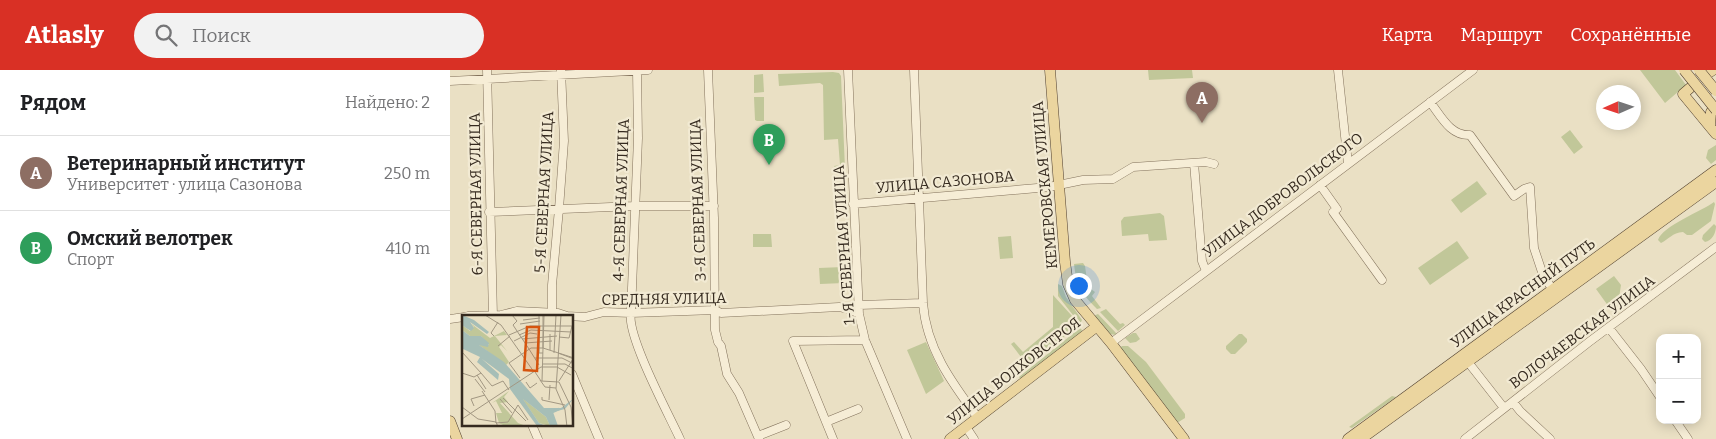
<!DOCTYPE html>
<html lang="ru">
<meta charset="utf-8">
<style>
:root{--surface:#fff;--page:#f2f2f2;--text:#202124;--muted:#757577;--line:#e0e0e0;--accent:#d93025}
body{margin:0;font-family:Bitter,serif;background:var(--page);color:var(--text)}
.controls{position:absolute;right:15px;bottom:15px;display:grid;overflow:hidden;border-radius:10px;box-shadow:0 2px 12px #0003}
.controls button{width:45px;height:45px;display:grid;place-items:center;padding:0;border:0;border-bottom:1px solid var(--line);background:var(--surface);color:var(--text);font:25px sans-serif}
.compass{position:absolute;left:1146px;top:15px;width:45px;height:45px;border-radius:50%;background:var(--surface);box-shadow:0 2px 12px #0003;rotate:267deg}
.you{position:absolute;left:628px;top:215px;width:18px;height:18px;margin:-12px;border:4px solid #fff;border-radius:50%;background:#1a73e8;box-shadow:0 0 0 8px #1a73e833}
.badge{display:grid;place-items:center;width:32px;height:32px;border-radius:50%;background:var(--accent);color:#fff;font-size:16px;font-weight:700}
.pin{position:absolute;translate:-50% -41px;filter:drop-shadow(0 1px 2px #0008)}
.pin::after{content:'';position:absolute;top:26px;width:18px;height:15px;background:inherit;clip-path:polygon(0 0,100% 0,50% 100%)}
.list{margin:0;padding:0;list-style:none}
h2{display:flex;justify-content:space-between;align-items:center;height:65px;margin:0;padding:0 20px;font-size:21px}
h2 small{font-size:16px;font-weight:400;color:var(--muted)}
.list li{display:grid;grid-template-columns:32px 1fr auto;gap:15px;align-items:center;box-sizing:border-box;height:75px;padding:0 20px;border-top:1px solid var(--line)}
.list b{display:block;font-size:19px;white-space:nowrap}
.list p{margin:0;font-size:16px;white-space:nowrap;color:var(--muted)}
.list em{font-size:16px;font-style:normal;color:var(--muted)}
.icon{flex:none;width:28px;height:28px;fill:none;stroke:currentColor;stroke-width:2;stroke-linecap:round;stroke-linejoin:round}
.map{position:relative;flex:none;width:1266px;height:369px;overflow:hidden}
header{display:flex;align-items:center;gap:30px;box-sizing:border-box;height:70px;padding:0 25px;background:var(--accent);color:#fff}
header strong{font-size:24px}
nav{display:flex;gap:28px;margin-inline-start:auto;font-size:18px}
.search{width:350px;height:45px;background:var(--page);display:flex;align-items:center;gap:12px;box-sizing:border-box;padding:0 18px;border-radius:28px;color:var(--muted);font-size:19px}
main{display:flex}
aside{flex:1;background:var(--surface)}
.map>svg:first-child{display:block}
</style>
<header>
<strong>Atlasly</strong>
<div class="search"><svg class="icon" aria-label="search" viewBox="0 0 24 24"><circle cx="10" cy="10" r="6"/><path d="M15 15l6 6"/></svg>Поиск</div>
<nav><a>Карта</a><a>Маршрут</a><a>Сохранённые</a></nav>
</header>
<main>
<aside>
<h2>Рядом<small>Найдено: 2</small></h2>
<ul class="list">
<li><span class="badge" style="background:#8d6e63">A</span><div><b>Ветеринарный институт</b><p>Университет · улица Сазонова</p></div><em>250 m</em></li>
<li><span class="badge" style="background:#2e9e5b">B</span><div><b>Омский велотрек</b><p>Спорт</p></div><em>410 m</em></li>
</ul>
</aside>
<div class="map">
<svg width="1266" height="369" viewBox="0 0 1266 369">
<rect width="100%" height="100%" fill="#eae0c4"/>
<!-- green -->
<path fill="#c1c799" d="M698 0H742L743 8 699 10Z
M1190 0H1225L1236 15 1215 33Z
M383 2 389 3 391 6 395 99 387 100 384 96 390 95 388 69 374 70 373 15 370 13 329 16 328 4Z
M313 4 314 22 304 23V5Z
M304 27H314V51H307L305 50Z
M1120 60 1133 77 1124 84 1111 67Z
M1266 75V90L1261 94 1256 88 1258 80Z
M1027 111 1037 124 1011 143 1001 130Z
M1264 132 1265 134 1261 151 1242 165H1237L1233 162C1222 163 1219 169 1211 173L1208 170C1212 156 1252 141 1264 132Z
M710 143 714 146 717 170 699 171 698 164 672 166 671 151 674 147Z
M1264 154 1266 156C1266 163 1262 171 1255 172L1252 169 1253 165Z
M303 164H321L322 177H303Z
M561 166 563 188 550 189 548 167Z
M1007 171 1019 188 980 215 968 198Z
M633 193 635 196 637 210 635 217 638 222 641 219 645 222 642 226 651 238 647 239C631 222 627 219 624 194Z
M393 197 394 213 370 214 369 198Z
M1164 206 1171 215 1167 241 1164 244 1146 219Z
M608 214 612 216 616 227 632 250 630 254 608 226Z
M603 225 622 246 618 264 578 296 561 274 564 272 573 282 603 257Z
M656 239 670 254 673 253 675 255 668 261 650 242Z
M648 244 666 263 667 265 659 264 641 247Z
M630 258 632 260 630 265 572 311 569 307Z
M683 263H686L690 269 686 272 680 273 675 268Z
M789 264H792L797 269V272L785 284H781L776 279V276Z
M476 272 494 311 476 324 457 280Z
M672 276H678L696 292 735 344V348L727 353 670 278Z
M942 326 946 327 902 358 899 357Z"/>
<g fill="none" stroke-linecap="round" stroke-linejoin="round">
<defs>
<path id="minor" d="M37 0 43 246
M187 0 188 68 181 243C176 265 219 345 230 369
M258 0 264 148 265 260 268 272 271 276 277 304 289 323 309 369
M398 0 409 244 415 270 457 369
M464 0 473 233C476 278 502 313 528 348
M888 0 898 94
M0 11 198 0
M980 32C991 46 1000 66 1020 65L1064 126 1074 119 1080 117 1084 178 1093 205 1103 220
M744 93 752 191 756 201
M870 115 887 139 883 142 932 210
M403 134 599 117 633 110 663 109 683 97 756 92 764 94
M39 142 185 136H264
M409 235 473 233
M18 246 51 245 67 241 108 243 117 246 135 247 154 242 181 243 265 240 271 243 389 237 399 239 409 244
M102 246V215L109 139 114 71 111 0
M0 249 14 247
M1159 258 1191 299 1210 327
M661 273 1023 0
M1018 292 1054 338
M122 304 149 369
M1063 332 1070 341 1100 369
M1225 350 1238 369
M376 352 408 339
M82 355 88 369
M516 357 524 369
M308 366 336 355
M383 369 343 271 415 270
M1015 369 1139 272 1266 177"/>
<path id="major" d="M600 0 615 192 618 214 625 230 661 273 734 369
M1260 2 1263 0
M1240 18 1233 24 1266 64
M1260 56 1261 42
M0 351 7 369
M500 369 646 257
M898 369 1266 100
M911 369 1266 112"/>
</defs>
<!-- minor casing -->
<use href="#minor" stroke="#83725c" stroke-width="9"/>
<!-- major casing -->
<use href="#major" stroke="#514030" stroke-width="11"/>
<!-- minor -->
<use href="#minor" stroke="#f6edd6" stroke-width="8"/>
<!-- major -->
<use href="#major" stroke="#ebd59f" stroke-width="10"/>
<defs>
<path id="major-bridge" d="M1234 0 1266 40
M1249 0 1266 21"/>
</defs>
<!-- major-bridge casing -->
<use href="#major-bridge" stroke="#514030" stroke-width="11" stroke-linecap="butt"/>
<!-- major-bridge -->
<use href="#major-bridge" stroke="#ebd59f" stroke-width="10"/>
</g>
<g text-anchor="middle" stroke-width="4.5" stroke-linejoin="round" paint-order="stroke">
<!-- street labels -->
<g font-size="15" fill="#352a1f" stroke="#f2ead3">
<text transform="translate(495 112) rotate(-5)" y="5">УЛИЦА САЗОНОВА</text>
<text transform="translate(595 115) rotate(-95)" y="5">КЕМЕРОВСКАЯ УЛИЦА</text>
<text transform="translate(94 122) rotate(-87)" y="5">5-Я СЕВЕРНАЯ УЛИЦА</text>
<text transform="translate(26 124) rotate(-91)" y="5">6-Я СЕВЕРНАЯ УЛИЦА</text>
<text transform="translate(833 125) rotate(-37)" y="5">УЛИЦА ДОБРОВОЛЬСКОГО</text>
<text transform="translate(171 130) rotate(-88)" y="5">4-Я СЕВЕРНАЯ УЛИЦА</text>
<text transform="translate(248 130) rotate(-92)" y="5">3-Я СЕВЕРНАЯ УЛИЦА</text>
<text transform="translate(394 175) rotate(-94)" y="5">1-Я СЕВЕРНАЯ УЛИЦА</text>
<text transform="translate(1073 223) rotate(-36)" y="5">УЛИЦА КРАСНЫЙ ПУТЬ</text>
<text transform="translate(214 229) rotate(-1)" y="5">СРЕДНЯЯ УЛИЦА</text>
<text transform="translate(1132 262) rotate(-37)" y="5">ВОЛОЧАЕВСКАЯ УЛИЦА</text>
<text transform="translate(564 301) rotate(-38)" y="5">УЛИЦА ВОЛХОВСТРОЯ</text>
</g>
</g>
<!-- overview -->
<g transform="translate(12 245)">
<rect width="111" height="111" fill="#eae0c4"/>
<path d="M7 7 28 23 42 16 45 20 33 21 45 36 39 30 37 32 47 47 44 50 17 30H27L19 21H8L0 15V10L8 16 12 12ZM47 76 42 82 46 87 38 88 56 108 64 111H43L37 108 34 98H40L34 86 30 88ZM60 83 84 102 88 111 77 108Z" fill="#c1c799"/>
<path d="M0 0 12 5 27 17 25 19 8 7 12 13 9 16 4 13 0 10ZM0 15 8 21H19L27 28 26 32 17 30 42 47 82 93H99L111 84 103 94 91 97 96 111H88L84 102 61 84 77 108 84 111H75L48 74 47 64 20 44 37 59 36 65 15 47 18 42 1 34Z" fill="#a6beb7"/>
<path fill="none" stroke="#a6beb7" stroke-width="2.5" d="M92 112 88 98 97 94"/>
<path fill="none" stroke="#a29782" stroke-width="1" d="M23 0 39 10 72 57M50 0 55 6 51 10 67 34M77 0V38H81M81 0V33L112 43M99 0 94 74 103 95 105 112M61 5 78 3M58 9 78 6M47 20 68 11H110L107 23 97 22M57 20 69 15 109 17M32 21 29 18 36 7M60 24 95 21M52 26 68 18 75 19M63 28 90 26M36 31 48 21M67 34 77 50M88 35V19M0 37 19 58M92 38 94 0M96 38 112 44M60 39 69 33H81M73 43H100L112 49M81 49H103L112 54M73 57 79 66 97 67 109 92 111 112M0 58 12 62 19 58 30 71 41 66 47 75M15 60 24 74M58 63 47 48 60 39M13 64 23 77M78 65 83 72 94 73M80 66 82 0M97 66 111 44M64 67 68 73 75 68M20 76 33 96 34 108M80 82V85L103 90M41 83 64 106M38 84 50 98M87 85 88 70M12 91 9 84 23 80M0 92 16 104 34 107 36 112M0 104 79 52H95L109 60M34 108 46 107 56 90 66 105"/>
<path fill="#d6540e" fill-opacity="0.15" stroke="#d6540e" stroke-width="2.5" d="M65 12H77L75 56 62 55Z"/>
<rect width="111" height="111" fill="none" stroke="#352a1f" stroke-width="2.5"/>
</g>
</svg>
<div class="controls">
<button>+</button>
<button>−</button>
</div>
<svg class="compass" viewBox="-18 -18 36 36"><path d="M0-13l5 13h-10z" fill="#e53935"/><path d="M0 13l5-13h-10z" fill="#757577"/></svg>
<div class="you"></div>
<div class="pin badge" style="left:752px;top:53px;background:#8d6e63">A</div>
<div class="pin badge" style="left:319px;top:95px;background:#2e9e5b">B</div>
</div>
</main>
